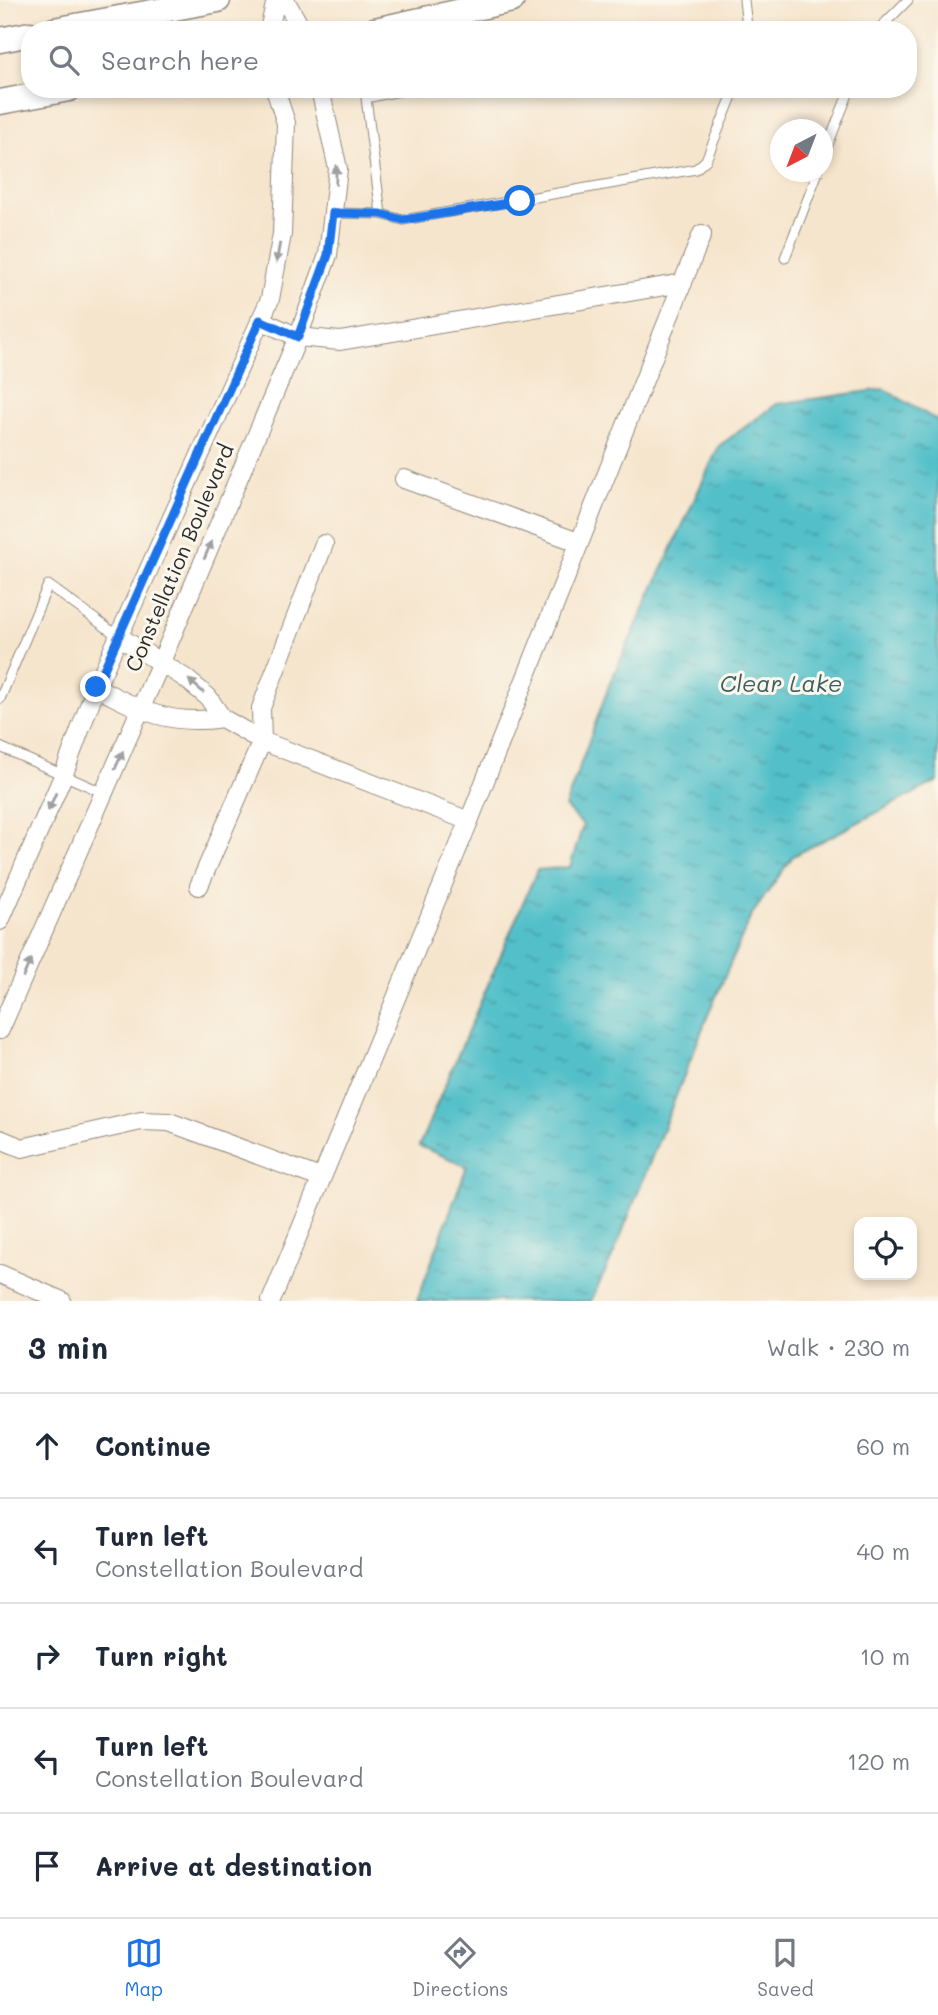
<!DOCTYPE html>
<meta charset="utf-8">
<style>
:root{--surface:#fff;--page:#f6f6f7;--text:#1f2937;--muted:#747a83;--line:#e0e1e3;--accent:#1a73e8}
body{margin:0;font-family:Mali,sans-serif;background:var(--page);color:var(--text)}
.controls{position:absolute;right:21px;bottom:21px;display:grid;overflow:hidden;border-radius:14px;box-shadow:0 4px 10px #0003}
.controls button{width:63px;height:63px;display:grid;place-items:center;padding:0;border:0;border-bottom:2px solid var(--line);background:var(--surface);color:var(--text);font:35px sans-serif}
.compass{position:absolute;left:770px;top:119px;width:63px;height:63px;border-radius:50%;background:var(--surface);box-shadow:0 4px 10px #0003;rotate:222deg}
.stop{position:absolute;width:21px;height:21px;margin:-16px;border:5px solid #1a73e8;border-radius:50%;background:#fff}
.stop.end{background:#1a73e8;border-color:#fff;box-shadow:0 2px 7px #0008}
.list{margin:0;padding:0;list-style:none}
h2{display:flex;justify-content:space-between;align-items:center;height:91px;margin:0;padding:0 28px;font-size:30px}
h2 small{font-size:23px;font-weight:400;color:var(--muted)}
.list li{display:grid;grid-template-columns:46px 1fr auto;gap:21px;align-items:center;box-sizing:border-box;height:105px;padding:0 28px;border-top:2px solid var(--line)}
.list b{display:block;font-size:26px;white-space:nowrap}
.list p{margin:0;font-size:23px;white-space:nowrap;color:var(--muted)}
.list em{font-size:23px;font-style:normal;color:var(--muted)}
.icon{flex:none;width:38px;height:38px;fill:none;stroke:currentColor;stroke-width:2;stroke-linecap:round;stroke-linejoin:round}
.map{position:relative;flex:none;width:938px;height:1301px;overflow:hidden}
.search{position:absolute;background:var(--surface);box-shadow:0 4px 10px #0003;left:21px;right:21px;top:21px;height:77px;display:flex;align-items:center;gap:18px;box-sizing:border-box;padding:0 24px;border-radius:28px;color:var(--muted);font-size:26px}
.sheet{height:616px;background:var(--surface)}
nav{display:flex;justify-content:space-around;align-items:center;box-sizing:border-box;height:98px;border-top:2px solid var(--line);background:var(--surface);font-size:19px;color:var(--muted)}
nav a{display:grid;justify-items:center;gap:4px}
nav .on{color:var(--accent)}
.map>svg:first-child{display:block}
</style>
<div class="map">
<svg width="938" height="1301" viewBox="0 0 938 1301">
<defs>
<pattern id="water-ripples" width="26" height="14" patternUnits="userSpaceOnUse" patternTransform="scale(1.75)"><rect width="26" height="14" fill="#52c0c9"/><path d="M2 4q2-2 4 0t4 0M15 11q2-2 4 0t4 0" fill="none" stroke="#449ca3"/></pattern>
</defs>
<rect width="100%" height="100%" fill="#fbf7ec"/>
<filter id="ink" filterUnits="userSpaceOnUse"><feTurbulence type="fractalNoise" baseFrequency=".0143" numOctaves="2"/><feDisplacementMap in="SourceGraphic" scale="14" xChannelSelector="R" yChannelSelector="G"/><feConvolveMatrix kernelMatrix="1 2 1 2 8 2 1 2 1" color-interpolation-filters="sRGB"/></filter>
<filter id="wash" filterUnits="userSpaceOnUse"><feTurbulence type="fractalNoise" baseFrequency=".00686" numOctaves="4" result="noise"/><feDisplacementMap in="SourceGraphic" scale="28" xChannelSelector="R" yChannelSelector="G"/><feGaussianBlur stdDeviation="1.57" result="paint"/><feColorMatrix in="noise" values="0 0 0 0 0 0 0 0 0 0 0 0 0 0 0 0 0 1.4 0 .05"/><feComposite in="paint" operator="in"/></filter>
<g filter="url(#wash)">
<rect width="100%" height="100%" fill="#f6e5cd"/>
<!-- water -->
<path fill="url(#water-ripples)" stroke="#3e767a" stroke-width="2" d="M884 389 938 421V781L793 856 751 916 708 1015 614 1253 591 1301H417L467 1166 419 1146 537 870 570 867 583 825 565 807 610 683 719 446 777 404Z"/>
</g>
<g filter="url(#ink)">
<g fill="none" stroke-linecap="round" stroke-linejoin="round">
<defs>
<path id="service" d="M466 11 469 30
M726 30 747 27 744 0
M878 30 908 0
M822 160 850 89
M333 213 381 214 366 98 409 89
M381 214 403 220 696 169 706 160 735 89
M785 258 818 172
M0 699 48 585 118 636
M0 747 104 793"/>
<path id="minor" d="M285 0 302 30
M269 30 276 0
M260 320 298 337 340 341 683 283
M404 479 578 542
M118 636 185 678 208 697 222 718 262 741 469 821
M96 687C140 711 171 726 222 718
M199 886 262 741 261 708 324 544
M0 921 63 776 96 687 270 299 282 234 286 123 275 89
M0 1030 161 662 298 337 328 255 338 169 320 89
M0 1139 22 1148 141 1121 169 1122 320 1178
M0 1274 62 1301
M271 1301 469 821 702 234"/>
<path id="secondary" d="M54 30 218 0
M375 30 512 0
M0 40 30 34
M0 102 69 89"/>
</defs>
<!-- service casing -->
<use href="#service" stroke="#90887c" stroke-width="11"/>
<!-- minor casing -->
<use href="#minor" stroke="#90887c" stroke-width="20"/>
<!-- secondary casing -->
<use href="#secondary" stroke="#90887c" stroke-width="27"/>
<!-- service -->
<use href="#service" stroke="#fff" stroke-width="9"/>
<!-- minor -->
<use href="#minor" stroke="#fff" stroke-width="18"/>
<!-- secondary -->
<use href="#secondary" stroke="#fff" stroke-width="24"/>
</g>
<!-- one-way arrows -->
<defs><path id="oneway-solid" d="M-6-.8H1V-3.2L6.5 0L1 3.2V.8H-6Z" transform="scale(1.75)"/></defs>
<g fill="#a0a0a0">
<use href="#oneway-solid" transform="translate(336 175) rotate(-88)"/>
<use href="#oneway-solid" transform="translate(278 253) rotate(100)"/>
<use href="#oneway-solid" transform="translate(208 550) rotate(-67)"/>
<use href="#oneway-solid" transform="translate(196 686) rotate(-139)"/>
<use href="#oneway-solid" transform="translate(119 760) rotate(-66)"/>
<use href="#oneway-solid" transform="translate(52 802) rotate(113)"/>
<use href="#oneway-solid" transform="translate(27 968) rotate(-66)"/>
</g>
</g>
<g fill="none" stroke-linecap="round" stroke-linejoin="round" filter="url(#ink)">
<!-- route -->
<path stroke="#1a73e8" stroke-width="9" d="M96 687 260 320 298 337 328 255 333 213 381 214 403 220 520 201"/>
</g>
<g text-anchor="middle" stroke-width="6" stroke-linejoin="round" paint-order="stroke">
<!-- street labels -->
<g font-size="21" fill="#2b2b2b" stroke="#fbf7ec">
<text transform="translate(180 558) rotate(-67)" y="7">Constellation Boulevard</text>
</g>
<!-- water labels -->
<g font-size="23" font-style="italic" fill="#395f62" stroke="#fbf7ec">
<text x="781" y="692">Clear Lake</text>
</g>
</g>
</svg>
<div class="controls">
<button><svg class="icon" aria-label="locate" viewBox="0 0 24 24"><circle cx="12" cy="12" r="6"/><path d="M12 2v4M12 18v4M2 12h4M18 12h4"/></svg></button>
</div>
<svg class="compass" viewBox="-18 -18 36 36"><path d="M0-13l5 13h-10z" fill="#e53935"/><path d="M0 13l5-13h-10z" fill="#747a83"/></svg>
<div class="stop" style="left:520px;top:201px"></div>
<div class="stop end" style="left:96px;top:687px"></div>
<div class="search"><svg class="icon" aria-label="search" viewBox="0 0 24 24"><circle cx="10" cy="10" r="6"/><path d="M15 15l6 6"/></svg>Search here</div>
</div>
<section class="sheet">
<h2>3 min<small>Walk · 230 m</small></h2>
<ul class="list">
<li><svg class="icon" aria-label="ahead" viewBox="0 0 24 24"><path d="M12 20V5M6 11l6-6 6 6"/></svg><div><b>Continue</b></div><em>60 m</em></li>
<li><svg class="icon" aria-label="left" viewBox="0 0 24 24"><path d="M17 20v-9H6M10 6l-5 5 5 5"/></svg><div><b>Turn left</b><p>Constellation Boulevard</p></div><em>40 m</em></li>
<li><svg class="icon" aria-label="right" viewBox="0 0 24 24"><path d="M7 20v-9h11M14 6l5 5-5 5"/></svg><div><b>Turn right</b></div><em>10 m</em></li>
<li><svg class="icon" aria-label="left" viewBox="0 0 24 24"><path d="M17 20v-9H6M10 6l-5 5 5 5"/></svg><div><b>Turn left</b><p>Constellation Boulevard</p></div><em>120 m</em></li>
<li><svg class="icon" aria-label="arrive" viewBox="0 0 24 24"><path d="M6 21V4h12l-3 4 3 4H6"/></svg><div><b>Arrive at destination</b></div></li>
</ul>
</section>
<nav>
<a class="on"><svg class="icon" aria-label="map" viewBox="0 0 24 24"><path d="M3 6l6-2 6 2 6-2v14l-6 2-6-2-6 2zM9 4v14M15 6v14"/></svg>Map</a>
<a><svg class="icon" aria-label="directions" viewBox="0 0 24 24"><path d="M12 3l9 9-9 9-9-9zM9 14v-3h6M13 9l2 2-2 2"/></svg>Directions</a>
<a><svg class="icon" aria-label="saved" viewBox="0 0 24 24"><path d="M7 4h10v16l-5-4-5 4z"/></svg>Saved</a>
</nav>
